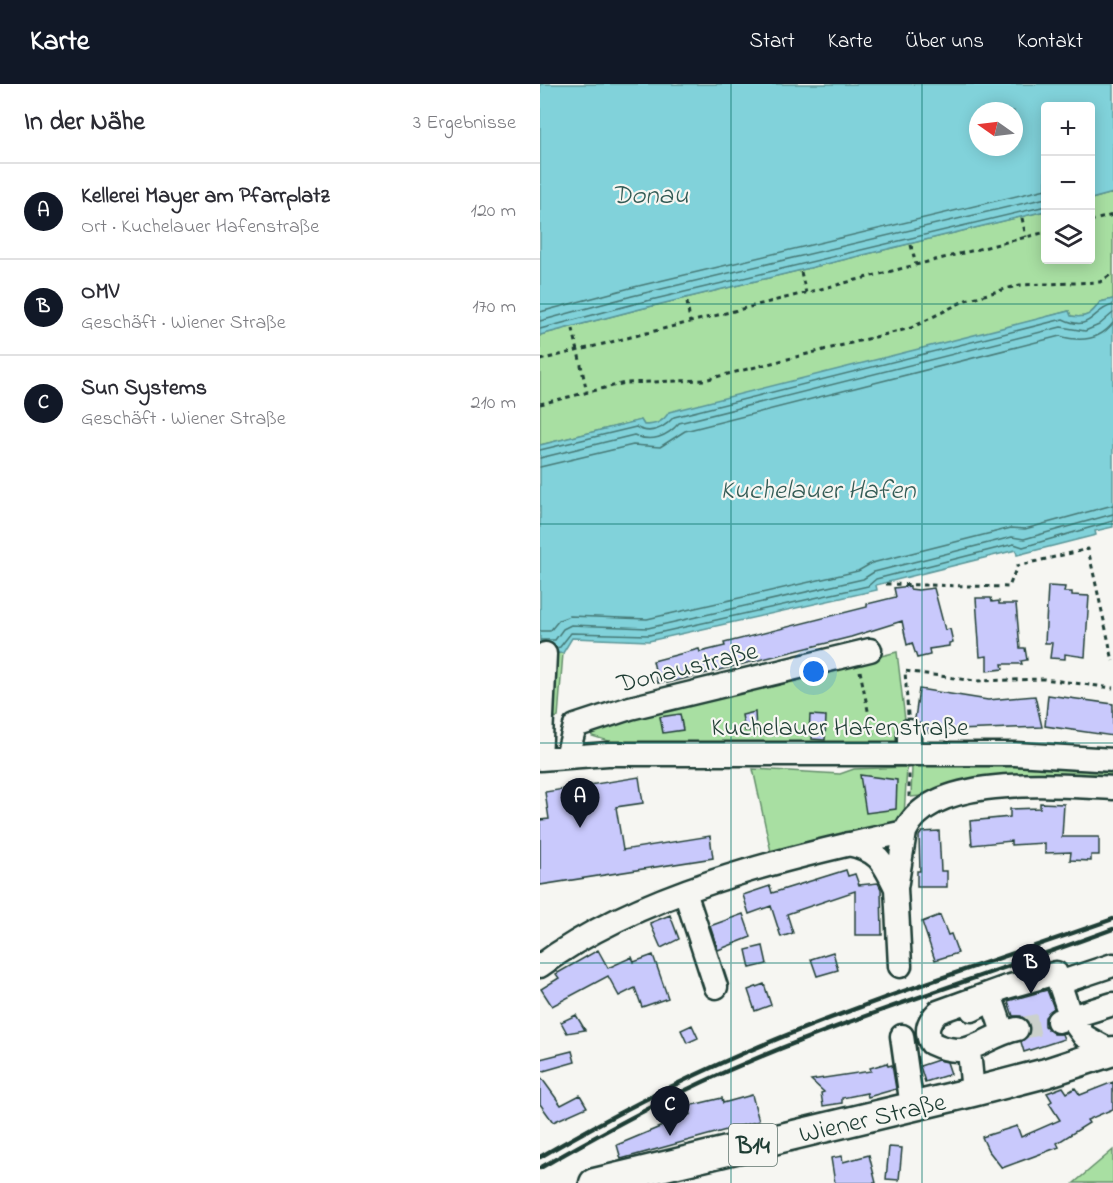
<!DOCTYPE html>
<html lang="de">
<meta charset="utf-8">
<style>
:root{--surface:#fff;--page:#f7f7f7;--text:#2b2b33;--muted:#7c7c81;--line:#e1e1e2;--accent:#111827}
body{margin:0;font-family:"Indie Flower",sans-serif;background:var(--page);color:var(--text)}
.controls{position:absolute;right:18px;top:18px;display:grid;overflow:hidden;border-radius:6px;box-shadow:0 3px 15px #0003}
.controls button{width:54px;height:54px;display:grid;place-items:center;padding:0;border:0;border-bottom:2px solid var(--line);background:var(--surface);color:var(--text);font:30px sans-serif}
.compass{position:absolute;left:429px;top:18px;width:54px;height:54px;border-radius:50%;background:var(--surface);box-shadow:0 3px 15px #0003;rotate:284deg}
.you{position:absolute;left:274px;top:588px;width:21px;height:21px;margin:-15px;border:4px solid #fff;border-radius:50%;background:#1a73e8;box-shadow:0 0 0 9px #1a73e833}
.badge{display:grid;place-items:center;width:39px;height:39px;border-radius:50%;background:var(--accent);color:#fff;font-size:20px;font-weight:700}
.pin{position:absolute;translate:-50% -50px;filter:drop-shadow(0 2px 3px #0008)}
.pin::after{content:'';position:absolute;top:32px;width:21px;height:18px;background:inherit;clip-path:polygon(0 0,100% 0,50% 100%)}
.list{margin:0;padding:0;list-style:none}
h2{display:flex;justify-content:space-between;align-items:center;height:78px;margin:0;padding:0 24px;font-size:26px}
h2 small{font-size:20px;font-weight:400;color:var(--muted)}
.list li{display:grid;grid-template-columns:39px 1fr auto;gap:18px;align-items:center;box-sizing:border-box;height:96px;padding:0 24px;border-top:2px solid var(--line)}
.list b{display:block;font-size:22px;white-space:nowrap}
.list p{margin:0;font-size:20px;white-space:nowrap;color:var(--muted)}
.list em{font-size:20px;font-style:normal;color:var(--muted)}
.icon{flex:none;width:33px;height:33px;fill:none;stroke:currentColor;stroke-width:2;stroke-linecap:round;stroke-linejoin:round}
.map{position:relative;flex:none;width:573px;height:1099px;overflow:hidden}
header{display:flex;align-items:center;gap:36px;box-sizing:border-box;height:84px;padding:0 30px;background:var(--accent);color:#fff}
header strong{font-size:28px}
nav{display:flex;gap:33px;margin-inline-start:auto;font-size:21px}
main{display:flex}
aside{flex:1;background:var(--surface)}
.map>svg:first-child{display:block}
</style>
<header>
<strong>Karte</strong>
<nav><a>Start</a><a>Karte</a><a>Über uns</a><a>Kontakt</a></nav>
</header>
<main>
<aside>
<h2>In der Nähe<small>3 Ergebnisse</small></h2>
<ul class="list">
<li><span class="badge">A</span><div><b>Kellerei Mayer am Pfarrplatz</b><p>Ort · Kuchelauer Hafenstraße</p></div><em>120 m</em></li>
<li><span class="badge">B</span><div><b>OMV</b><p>Geschäft · Wiener Straße</p></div><em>170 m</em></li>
<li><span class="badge">C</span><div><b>Sun Systems</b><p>Geschäft · Wiener Straße</p></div><em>210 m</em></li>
</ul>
</aside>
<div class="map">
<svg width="573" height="1099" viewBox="0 0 573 1099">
<rect width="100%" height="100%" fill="#f6f6f2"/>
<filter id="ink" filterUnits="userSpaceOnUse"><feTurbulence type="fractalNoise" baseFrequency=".0167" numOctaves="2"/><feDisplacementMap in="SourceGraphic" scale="12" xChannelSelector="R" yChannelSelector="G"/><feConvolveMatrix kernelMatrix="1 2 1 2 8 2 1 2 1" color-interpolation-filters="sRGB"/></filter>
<g filter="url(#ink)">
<!-- green -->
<path fill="#a8dfa2" stroke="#648e6b" stroke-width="1.5" d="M573 109V215L560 218C552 230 546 235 531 232L529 227 124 335 115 341H104L101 336 0 361V251L96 226 505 127 506 176H550L551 115Z
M357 568 368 661 72 658 52 652 50 646Z
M23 569 18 633 0 636V570Z
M376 679 573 683V694L371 713 372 683 375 682Z
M367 683 364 732 356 744 231 768 213 685 300 690 314 685Z
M573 1066V1099H534Z"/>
<!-- water -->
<path fill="#81d2da" stroke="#5a9698" stroke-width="1.5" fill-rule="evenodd" d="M0 0H573V109L551 115 550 22H506L505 127 96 226 0 251ZM438 27H474V63H438Z
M573 215V443L555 447 556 451 477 471 476 466 336 501 337 506 109 557 32 554 23 569 0 570V361L101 336 104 341C116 341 123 338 129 328L529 227 531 232C546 235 552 230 560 218Z"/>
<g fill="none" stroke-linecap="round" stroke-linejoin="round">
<!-- shore -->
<path stroke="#467976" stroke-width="1.5" d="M0 228 90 204 506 105
M0 237 92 212 506 114
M0 245 94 220 506 122
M0 366 96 343C111 352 124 344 134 333L523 235C552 249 551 226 573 221
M0 374 94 351C111 359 127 353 139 339L521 243 545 247 559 241 573 229
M0 383 93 361 120 363 145 347 520 252C540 258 559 257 573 239
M0 547H10L19 536 30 532 107 535 318 487 332 479 471 444 485 445 573 421
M0 556H15L23 545 31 541 108 544 323 495 334 488 472 453 484 455 573 430
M16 564 20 563 31 549 109 551 328 502 336 495 474 460 483 463 573 437"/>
</g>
<!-- building -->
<path fill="#c9c9fc" stroke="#1f3d34" stroke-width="1.5" d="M370 502V505L378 506 394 504 405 546 410 545 413 558 409 559V562L389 565 390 571 377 574 372 559 367 561 362 537 311 553 127 599V597L118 599 113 577 159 565 160 568 185 562 184 559 327 523V520L356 513 354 504Z
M508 502 525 503 524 508H532V511L549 512 545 573 525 570V575L510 574 512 559H505Z
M436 514H451L452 518 459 517V520H476L480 564H485L487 576 481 577 482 580H462L463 585 447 587V572L440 573Z
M379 605 448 616 495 612 502 643 417 646 389 641 388 649H382L381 641 375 635Z
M508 611 573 620V652L505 642Z
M215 628 216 646 205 647 202 631Z
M140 630 143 646 123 649 120 633Z
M270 631 286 632 285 656 272 655V651L269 650Z
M320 691 357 696 356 725 326 729Z
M99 693 103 719 76 723 83 766 170 752 173 774 0 801V736L9 735 5 708Z
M500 719 524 720 522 753H559V771H551V777L530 776 531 768 505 769V759L471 761V757L432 761 430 737 470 733V725L500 724Z
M399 747 401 787H407V803H377V787H380L379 752 382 748Z
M306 786 308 792 315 790 319 801 338 799 341 805 342 851H315V807L247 830 253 849 241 853 231 822 209 830 203 811 230 802 232 809Z
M203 830 211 853 178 866 170 842Z
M130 831 139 855 121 864 110 839Z
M400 831 408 851 411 850 418 869 395 876 382 838Z
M223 862 227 880 210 884 206 866Z
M58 866 68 884 92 873 94 878 113 871 128 914 102 923 95 904 79 912 68 892 12 922 1 905 19 894 16 890Z
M293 868 298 886 277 892 271 875Z
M224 900 231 921 215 927 208 906Z
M507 906 514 924 505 933V942L514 950H522L524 955 484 968 481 958 490 949V941L481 932H473L468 917Z
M36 931 45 946 27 949 21 938Z
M152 941 158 954 147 959 141 946Z
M32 967 35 978 0 988V975Z
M398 976 407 978 411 990 385 998 380 982Z
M347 979 348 982 352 981 356 1005 328 1013 327 1009 302 1014V1019L283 1022 281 1009 284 1008 271 996 331 987 330 984Z
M0 992 21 1021 40 1011 47 1023 13 1038 0 1020Z
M573 998V1025L547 1036 549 1039 517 1059 519 1063 462 1084 448 1066 442 1053 477 1042 481 1053 520 1036 509 1019 512 1017 507 1009 523 1003 527 1009 535 1004 540 1011Z
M212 1011 219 1037 81 1075 77 1061 151 1030 148 1022 182 1014 183 1019Z
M349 1063 362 1064 359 1096 346 1095Z
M329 1071 336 1099H295L291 1074 302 1072 303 1078Z"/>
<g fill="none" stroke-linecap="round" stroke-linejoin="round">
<!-- minor-tunnel -->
<path stroke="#cbd1cc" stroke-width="22" stroke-dasharray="22 11" stroke-linecap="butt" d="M477 945 518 937"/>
<defs>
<path id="minor" d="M369 647V671
M27 672 35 642 90 624 330 566
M0 675 68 670H475L573 676
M0 675 5 570
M308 760C338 766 343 777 356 804
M145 808 176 903
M0 882C98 809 246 773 365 748 391 688 519 702 573 704
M360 882 356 804 365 748
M519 899 573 881
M432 926 452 916 463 948
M518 937 573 920
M477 945C441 953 431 978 391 959 385 946 388 938 398 928L467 903 516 889 531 934 544 952 571 967
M362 952 372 1023
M429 967 433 1008"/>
<path id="major" d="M54 1099 433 1008 506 989 573 967"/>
</defs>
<!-- minor casing -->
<use href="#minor" stroke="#1f3d34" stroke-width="27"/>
<!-- major casing -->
<use href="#major" stroke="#1f3d34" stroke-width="33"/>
<!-- path -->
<path stroke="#1f3d34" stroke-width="3" stroke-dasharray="4.5 4.5" stroke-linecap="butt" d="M482 134 486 153
M550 137 573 131
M371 161 376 181
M261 188 266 209
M147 218 150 238
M33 245 47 308
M0 276 506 148
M0 320 85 299 164 296 371 244 426 216 480 201 560 198 573 189
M346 500 469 503 477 482 548 465 573 577
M320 587 333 651
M368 631 365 587 435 597 504 595 573 604
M369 713V689"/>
<!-- minor -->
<use href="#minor" stroke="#f6f6f2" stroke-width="22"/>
<!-- major -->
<use href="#major" stroke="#f6f6f2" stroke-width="28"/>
<!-- rail -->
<path stroke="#1f3d34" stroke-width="4.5" d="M0 1073C67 1034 135 999 206 968 325 917 451 878 573 835
M0 1084C70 1044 140 1006 215 975 332 926 454 889 573 845"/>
</g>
</g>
<!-- grid -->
<path fill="none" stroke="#0f766e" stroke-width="1.5" stroke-opacity="0.55" d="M191 0V1099M382 0V1099M0 220H573M0 440H573M0 659H573M0 879H573"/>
<g text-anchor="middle" stroke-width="4.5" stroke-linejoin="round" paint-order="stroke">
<!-- shield labels -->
<rect fill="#f6f6f2" stroke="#60746d" stroke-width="1.5" x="189" y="1040" width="48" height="42" rx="4.5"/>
<g font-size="24" font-weight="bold" fill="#1f3d34">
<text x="213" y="1069">B14</text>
</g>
<!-- street labels -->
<g font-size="26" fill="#1f3d34" stroke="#f6f6f2">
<text transform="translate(147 582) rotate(-14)" y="9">Donaustraße</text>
<text x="300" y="651">Kuchelauer Hafenstraße</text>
<text transform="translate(332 1033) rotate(-13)" y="9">Wiener Straße</text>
</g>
<!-- water labels -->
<g font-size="27" font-style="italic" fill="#335b55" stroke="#f6f6f2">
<text x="110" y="119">Donau</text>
<text x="278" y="414">Kuchelauer Hafen</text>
</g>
</g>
</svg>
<div class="controls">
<button>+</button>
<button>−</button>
<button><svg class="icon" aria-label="layers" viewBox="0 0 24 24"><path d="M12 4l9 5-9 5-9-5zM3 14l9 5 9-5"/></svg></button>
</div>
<svg class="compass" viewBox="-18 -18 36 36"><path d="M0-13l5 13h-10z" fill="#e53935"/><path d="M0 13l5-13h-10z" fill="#7c7c81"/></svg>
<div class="you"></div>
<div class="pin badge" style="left:40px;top:744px">A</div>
<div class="pin badge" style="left:491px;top:910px">B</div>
<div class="pin badge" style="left:130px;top:1052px">C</div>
</div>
</main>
